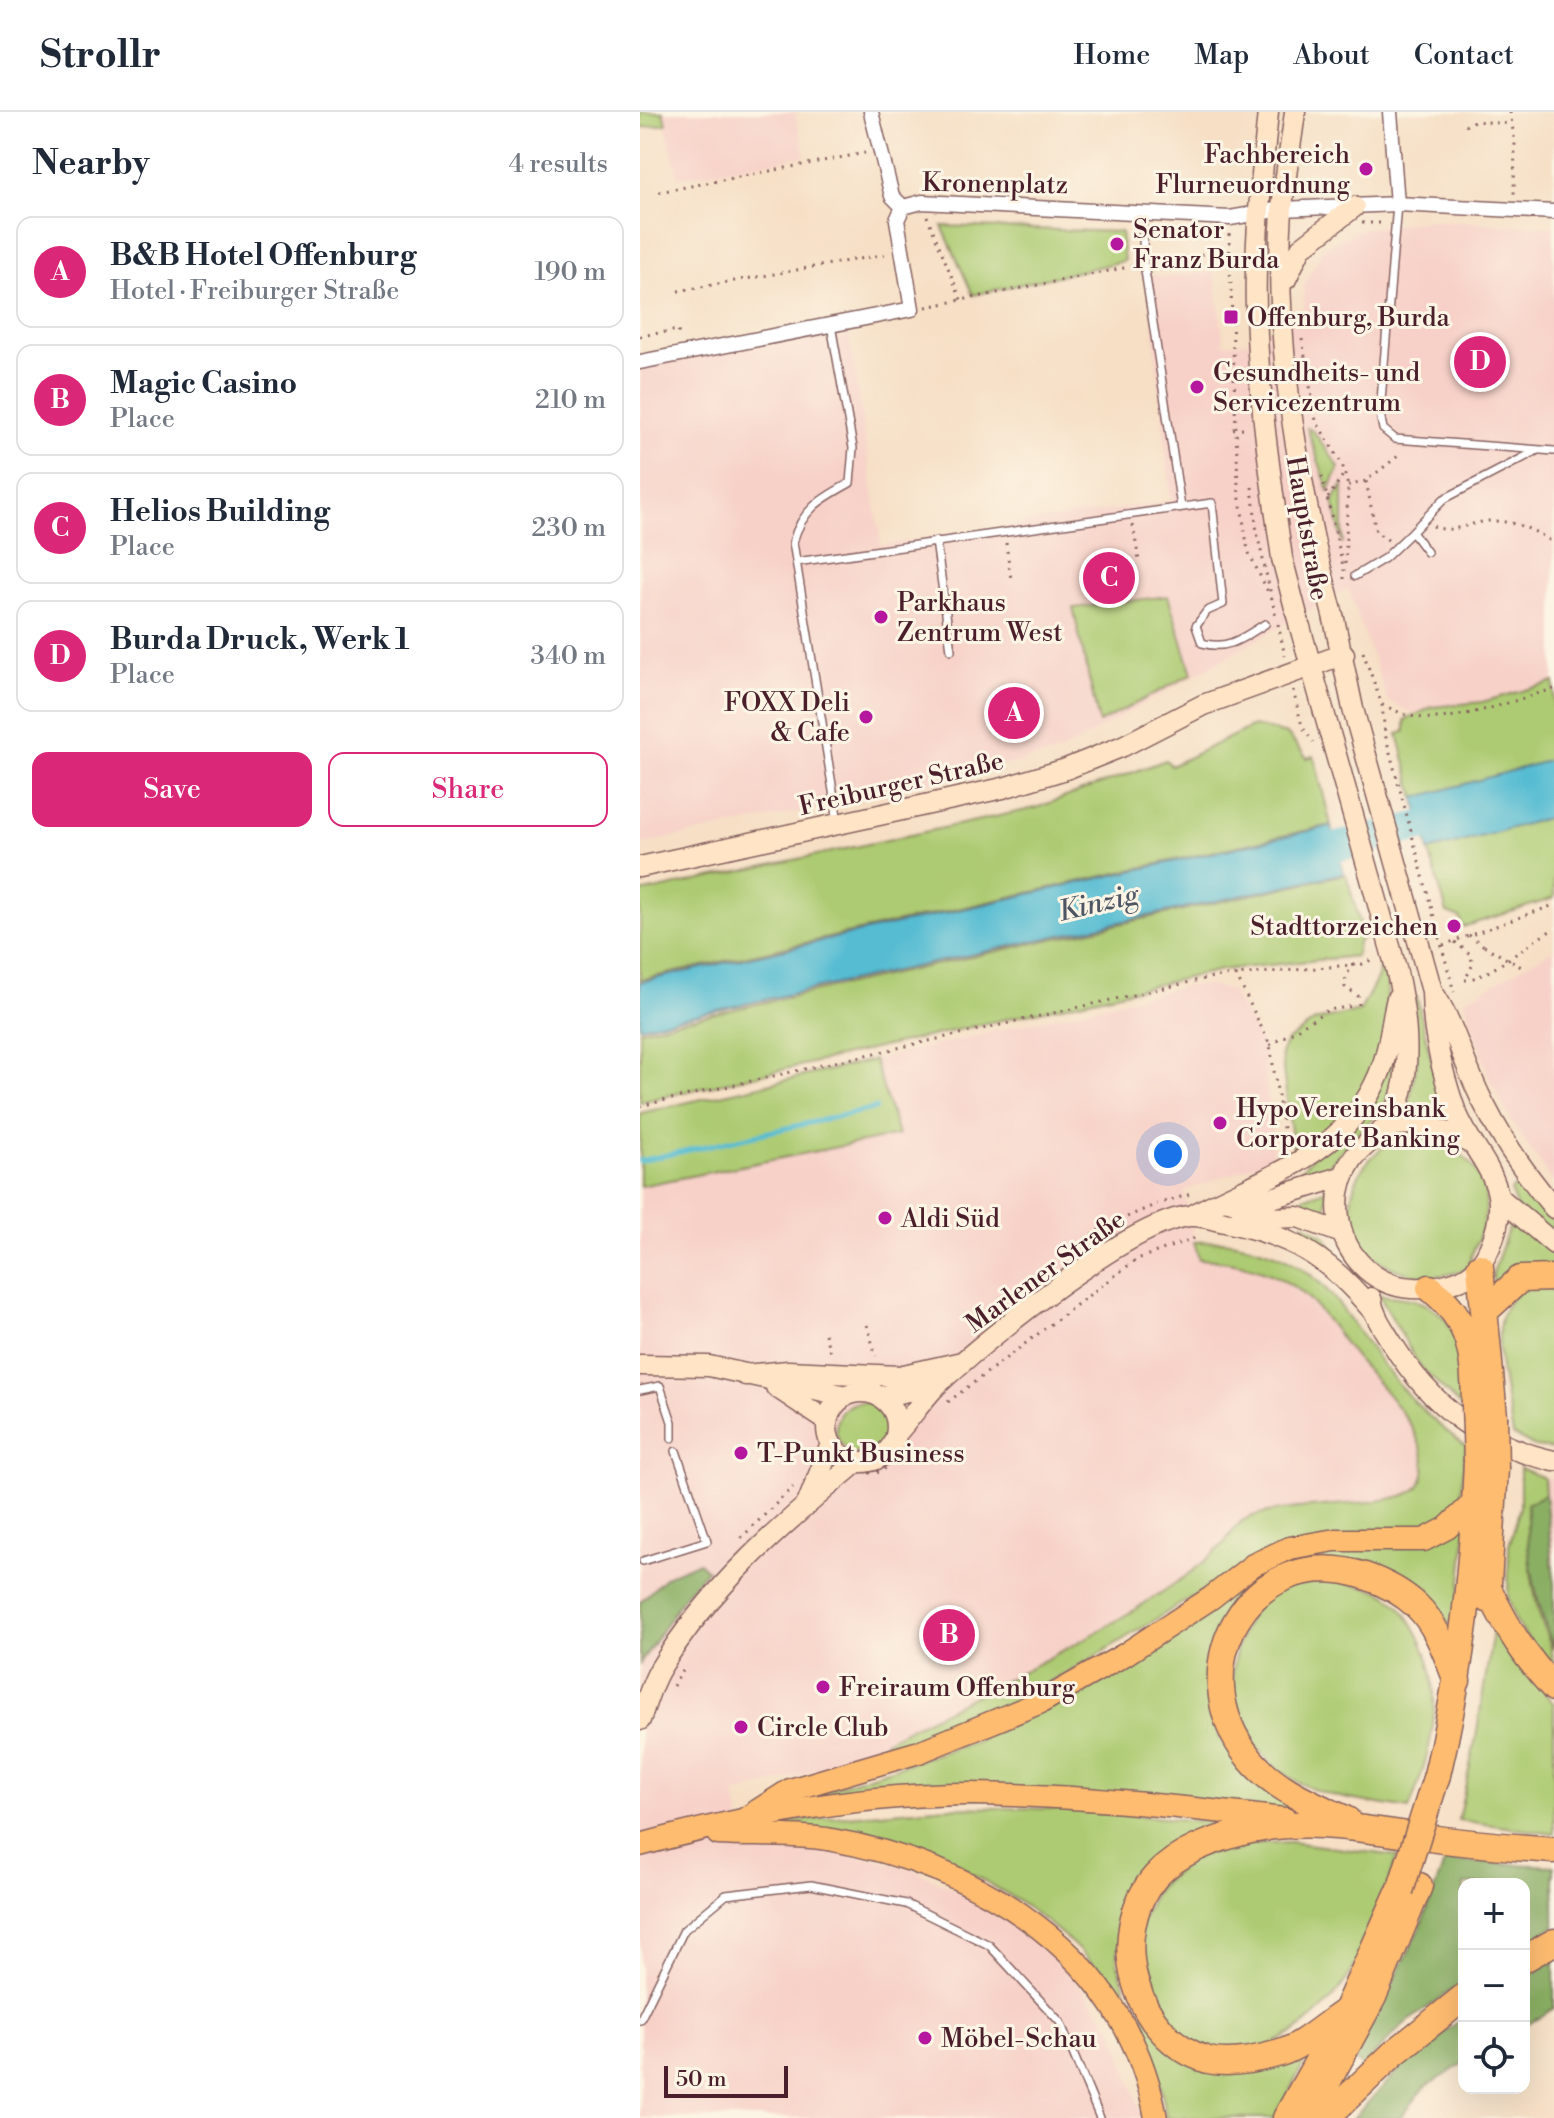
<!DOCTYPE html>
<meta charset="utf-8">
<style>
:root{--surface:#fff;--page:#f2f2f3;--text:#1f2937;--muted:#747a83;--line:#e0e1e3;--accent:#db2777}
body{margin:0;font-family:"Libre Bodoni",serif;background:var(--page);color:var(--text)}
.controls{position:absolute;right:24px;bottom:24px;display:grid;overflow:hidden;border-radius:16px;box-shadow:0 8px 32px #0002}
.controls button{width:72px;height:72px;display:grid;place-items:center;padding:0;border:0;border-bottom:2px solid var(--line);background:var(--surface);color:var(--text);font:40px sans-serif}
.scale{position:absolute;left:24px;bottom:20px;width:124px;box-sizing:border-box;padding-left:8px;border:4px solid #4a1f2b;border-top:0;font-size:22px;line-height:28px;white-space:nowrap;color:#4a1f2b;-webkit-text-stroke:6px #fcf5e5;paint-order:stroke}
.you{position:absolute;left:528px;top:1042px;width:28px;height:28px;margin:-20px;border:6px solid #fff;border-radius:50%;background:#1a73e8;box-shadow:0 0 0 12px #1a73e833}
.badge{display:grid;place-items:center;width:52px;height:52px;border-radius:50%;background:var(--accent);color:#fff;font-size:26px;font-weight:700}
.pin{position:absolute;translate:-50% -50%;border:4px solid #fff;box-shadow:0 2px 8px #0006}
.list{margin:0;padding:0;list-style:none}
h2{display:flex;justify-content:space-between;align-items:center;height:104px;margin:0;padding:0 32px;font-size:34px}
h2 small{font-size:26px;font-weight:400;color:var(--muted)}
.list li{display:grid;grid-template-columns:52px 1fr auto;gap:24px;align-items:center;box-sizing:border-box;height:112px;margin:0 16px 16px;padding:0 16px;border:2px solid var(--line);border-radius:16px}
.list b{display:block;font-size:30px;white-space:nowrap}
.list p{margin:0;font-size:26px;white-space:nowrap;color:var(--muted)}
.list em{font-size:26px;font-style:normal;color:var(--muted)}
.actions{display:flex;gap:16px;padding:24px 32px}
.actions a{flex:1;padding:18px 0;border:2px solid var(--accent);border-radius:16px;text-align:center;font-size:28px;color:var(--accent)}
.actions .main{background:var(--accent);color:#fff}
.icon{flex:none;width:44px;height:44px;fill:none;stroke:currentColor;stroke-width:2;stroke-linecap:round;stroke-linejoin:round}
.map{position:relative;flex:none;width:914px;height:2006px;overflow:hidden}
header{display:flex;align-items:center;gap:48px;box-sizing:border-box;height:112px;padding:0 40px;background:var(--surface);border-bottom:2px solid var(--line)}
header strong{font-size:38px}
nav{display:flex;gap:44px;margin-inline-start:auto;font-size:28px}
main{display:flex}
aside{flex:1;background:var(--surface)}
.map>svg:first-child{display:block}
</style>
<header>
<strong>Strollr</strong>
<nav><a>Home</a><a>Map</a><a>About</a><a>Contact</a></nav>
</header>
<main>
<aside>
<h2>Nearby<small>4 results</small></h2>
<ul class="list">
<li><span class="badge">A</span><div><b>B&amp;B Hotel Offenburg</b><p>Hotel · Freiburger Straße</p></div><em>190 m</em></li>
<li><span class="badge">B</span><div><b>Magic Casino</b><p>Place</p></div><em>210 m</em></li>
<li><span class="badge">C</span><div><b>Helios Building</b><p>Place</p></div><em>230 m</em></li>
<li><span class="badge">D</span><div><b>Burda Druck, Werk 1</b><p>Place</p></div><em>340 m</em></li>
</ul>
<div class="actions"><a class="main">Save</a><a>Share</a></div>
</aside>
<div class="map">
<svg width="914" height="2006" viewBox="0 0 914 2006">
<rect width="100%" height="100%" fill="#fcf5e5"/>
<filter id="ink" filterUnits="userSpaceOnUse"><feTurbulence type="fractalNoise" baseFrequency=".0125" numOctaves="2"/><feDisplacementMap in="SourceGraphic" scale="16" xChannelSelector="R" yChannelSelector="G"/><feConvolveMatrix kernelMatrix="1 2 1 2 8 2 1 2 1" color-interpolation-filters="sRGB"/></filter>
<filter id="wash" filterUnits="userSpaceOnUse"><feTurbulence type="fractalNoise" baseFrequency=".006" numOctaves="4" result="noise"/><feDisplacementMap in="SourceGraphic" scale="32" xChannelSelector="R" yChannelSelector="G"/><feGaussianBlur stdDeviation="1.8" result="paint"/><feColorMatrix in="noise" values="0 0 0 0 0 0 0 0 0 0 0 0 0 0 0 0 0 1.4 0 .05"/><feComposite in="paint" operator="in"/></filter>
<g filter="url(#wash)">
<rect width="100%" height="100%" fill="#f6dfc5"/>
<!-- built -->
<path fill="#f7d1c8" d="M23 0H155L165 44 38 66Z
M791 108 914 115V570L842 590 792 595 773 601 748 589 708 476 419 640 214 689 0 732V255L208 214 241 433 531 389 508 164 518 163 519 166 574 159 584 232 604 230 664 204V174L683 137 720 117Z
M914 837V1071L872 1010 848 963 825 888Z
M546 874 569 873 591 879 623 933 633 1037 630 1047 544 1079 558 1146 581 1147 623 1159 665 1183 772 1314 786 1353 779 1375 769 1382 731 1390 671 1394 603 1408 582 1434 544 1466 434 1532 246 1629 249 1637 95 1682 105 1737 194 1738 272 1757 346 1794 396 1828 434 1865 473 1918 503 2006H0V1074L258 1023 234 948Z
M904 1366H914V1466L912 1460Z"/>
<!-- green -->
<path fill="#adcb72" stroke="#7c754e" stroke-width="2" d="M0 0H23L26 12 0 16Z
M302 114 481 120 484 149 333 183Z
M667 316 673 319 699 355 689 379Z
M703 373V432L693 389Z
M528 484 552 562 459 611 433 496Z
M914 570V647L775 686 758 622 765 620V608L792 595 842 590Z
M613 614 647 622 667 646 674 644 691 713 0 868V781L396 696 526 648 531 654Z
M914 704V786L823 815 820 806 807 801 789 739Z
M706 762 724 825 718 830 716 844 581 858 0 990V918Z
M742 840C755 890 744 968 704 1005 689 1019 671 1031 654 1043L641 941 647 929 675 909 720 899 738 865Z
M774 886H777L806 1013 767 1001 777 950Z
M234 948 258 1023 0 1074V1001Z
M754 951C748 1003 736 1000 705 1035 690 1052 684 1062 662 1070L660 1059Z
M759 1018C806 1021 856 1055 844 1109 841 1126 831 1139 828 1156 768 1184 685 1136 718 1065 726 1046 747 1034 759 1018Z
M884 1066 914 1104V1126L876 1095 871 1079Z
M687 1077 685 1107 663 1099V1086Z
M871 1109 914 1139V1156C889 1150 874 1164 854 1177L853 1161Z
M663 1111 685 1124 708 1161 660 1126Z
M584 1129C692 1145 696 1200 758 1272 778 1296 801 1316 826 1334L820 1391 807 1407 787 1417 721 1421 570 1474 451 1547 354 1600 249 1637 245 1629C345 1577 450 1531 543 1466 556 1457 569 1446 580 1435 589 1428 594 1413 604 1408 637 1388 765 1399 780 1373 802 1333 739 1274 715 1245 699 1225 684 1201 666 1184 638 1159 595 1148 559 1147L554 1130Z
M888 1172 914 1175V1337L895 1335 873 1323C868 1291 853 1237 861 1206 865 1191 876 1182 888 1172Z
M739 1183C753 1185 770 1185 783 1191 824 1207 822 1261 823 1297L779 1253Z
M196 1316a26 26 0 1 1 52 0a26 26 0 1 1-52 0Z
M880 1356 904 1366 905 1382 887 1392C886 1427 890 1463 898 1497 905 1524 914 1532 914 1563L877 1511 868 1485 869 1434 880 1395Z
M827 1411 816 1517C797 1498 772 1469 744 1461 729 1457 683 1469 666 1472 649 1474 620 1473 605 1481 560 1505 558 1594 584 1632 603 1660 635 1679 662 1700L544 1687 185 1685 183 1679 337 1629 435 1583 634 1453 659 1442Z
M675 1465C696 1470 721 1472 741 1480 755 1486 767 1503 774 1515 809 1576 793 1636 769 1697 734 1690 688 1688 656 1669 604 1639 578 1579 602 1522 608 1508 615 1492 629 1483 642 1474 661 1470 675 1465Z
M856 1500 880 1551 914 1592V1722L818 1708 836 1626Z
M307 1695 420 1697 594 1712 482 1806 477 1848 488 1887 564 1955 675 1930 635 2006H526C512 1877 398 1785 285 1741 240 1724 188 1722 141 1717L142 1710Z
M651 1730 757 1744C743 1789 729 1838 700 1877 660 1930 590 1965 534 1916 528 1910 516 1903 512 1896 508 1890 507 1879 505 1872 502 1863 498 1853 497 1843 494 1815 516 1770 540 1754 571 1732 615 1731 651 1730Z"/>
<!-- forest -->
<path fill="#8aaf64" stroke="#6a6748" stroke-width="2" d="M905 1382 914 1466V1537C895 1490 886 1443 887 1392Z
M59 1450 67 1458 46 1481 0 1552V1490L27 1464Z
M805 1749 914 1754V1815L884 1832V1772H824V1869L763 1913 723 1954 714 1948 778 1821Z
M914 1849V1896L884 1915V1866Z
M824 1905V1951L785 1975 760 2006H713L765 1952Z"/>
<!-- water -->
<path fill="#54bcd2" stroke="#4f6e7e" stroke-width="2" d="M914 647V704L789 739 775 686Z
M691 714 704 761 0 915V870Z"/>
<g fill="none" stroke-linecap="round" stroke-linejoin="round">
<!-- stream -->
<path stroke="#54bcd2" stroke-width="5" d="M0 1049 236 996"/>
<!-- river -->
<path stroke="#54bcd2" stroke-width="30" d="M657 745 820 704"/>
</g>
</g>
<g filter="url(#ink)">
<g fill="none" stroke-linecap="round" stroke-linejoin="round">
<defs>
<path id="lane" d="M757 92 740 301 743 317 755 327 914 339
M502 102 504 152 541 395
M191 213 213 336 210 371C181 387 162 397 153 430L198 710
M772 420 804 387 896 339
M296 429 311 538
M156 450 572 391 583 492 567 499 556 514 562 531C588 539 604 525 625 512
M715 464 745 446 772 420 787 440
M0 1278 20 1274 32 1310V1326
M3 1449 67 1429 36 1339
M0 1908 44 1818 86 1783 171 1773 266 1792 349 1833 420 1910 460 2006"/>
<path id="street" d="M231 0 252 84 263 95
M750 0 757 92
M263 95 282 90 590 106 642 97 757 92 914 100
M0 250 272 197 257 108 263 95"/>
<path id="secondary" d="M628 0C622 65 614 131 616 196 618 280 630 363 642 446
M655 0C651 32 645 65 642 97 634 212 652 326 676 437
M646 167 661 136 714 95
M660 515 756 856C766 900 774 956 756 999 747 1021 724 1030 712 1048 687 1085 697 1136 732 1162 754 1178 781 1179 807 1172 829 1167 841 1156 850 1135 879 1068 832 1048 813 992 801 956 792 917 792 879L713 597 694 507
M0 755 363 676 426 657 483 634 563 593 704 542
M792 879C816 914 824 955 844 992 863 1030 887 1064 914 1096
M746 1016C776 1006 805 1018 832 1032
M860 1086 914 1132
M588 1089 629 1087 704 1064
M553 1103C628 1062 712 1043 743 952 750 931 752 907 757 886
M599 1107 658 1105 702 1121
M731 1186C733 1203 743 1216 752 1231 791 1294 842 1333 914 1349
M0 1253 69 1254 206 1284
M105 1263 148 1259 259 1264 322 1250
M136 1275 187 1309
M187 1315a35 35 0 1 1 70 0a35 35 0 1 1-70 0Z
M240 1285 296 1273
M256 1322C271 1306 285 1284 299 1271 345 1228 491 1109 550 1104 561 1103 574 1108 585 1110 653 1124 688 1145 732 1198
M168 1390 191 1332
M0 1608C6 1591 11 1572 20 1557 70 1474 144 1411 217 1350"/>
<path id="primary" d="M103 1708 150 1678 279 1640 401 1590 484 1543 571 1486 613 1453 649 1436 695 1428H784L807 1416 835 1389
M78 1722C114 1724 152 1722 187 1727 340 1753 488 1843 516 2006
M0 1733C105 1704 220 1682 330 1682 435 1683 541 1695 645 1707"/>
<path id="highway" d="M840 1155 854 1304
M790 1176C832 1209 834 1243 835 1294
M845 1199 880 1167 914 1166
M848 1476C866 1515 885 1545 914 1576
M847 1487 855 1357
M797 1663C822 1559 833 1456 837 1349
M707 1708C673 1692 635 1677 610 1647 537 1558 610 1426 725 1464 745 1471 761 1479 777 1494 797 1513 807 1544 817 1569
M884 1847 914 1830
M706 1899C686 1912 663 1934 640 1941 619 1947 589 1953 568 1948 494 1927 465 1821 516 1764 539 1739 575 1727 607 1719 665 1705 723 1717 781 1725 825 1731 870 1735 914 1738
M646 2006 706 1899 758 1782
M668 2006 733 1885 779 1774
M686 2006 753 1942 824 1885"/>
</defs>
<!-- lane casing -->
<use href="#lane" stroke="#866261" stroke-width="10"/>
<!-- street casing -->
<use href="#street" stroke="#866261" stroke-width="17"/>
<!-- secondary casing -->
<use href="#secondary" stroke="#866261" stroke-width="23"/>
<!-- primary casing -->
<use href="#primary" stroke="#866261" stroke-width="25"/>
<!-- highway casing -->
<use href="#highway" stroke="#866261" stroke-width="29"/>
<!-- path -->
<path stroke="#866261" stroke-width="3" stroke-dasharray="2 6" stroke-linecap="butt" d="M870 0 875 31 874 83
M825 14 834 9 871 12
M19 80 225 41
M287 104 322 190
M722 111H743
M589 122 598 374 608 439 630 484
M513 150 589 138
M38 179 247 142
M286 195 494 154
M0 224 38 218 39 226
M662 227 676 309 702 352 708 374 705 454
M593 317 604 316
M682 364 704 458
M708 374 726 369
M612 375 617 421 636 505
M688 386 705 360
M493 413 499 449
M793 414C813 424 835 407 855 409 878 410 896 419 914 431
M748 428 736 420 726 369 762 341
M366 431 371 467
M911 471H914
M638 512 645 544
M723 540 742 593 745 622 814 880
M653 578 662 614 673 630
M742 593C751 596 761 602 771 604 810 614 876 587 914 577
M829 823 844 834
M815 830 830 842 833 852 825 868
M803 833 914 793
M713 852 706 864 705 875 718 884 719 893
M596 863 630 933 646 1035
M825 868C851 865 887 831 914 817
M630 933 688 898 715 894
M0 994 573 865 723 852 733 847
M524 1090 551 1082
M376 1182 461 1116 517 1092
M227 1213 236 1244
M185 1222 191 1245
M308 1290 497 1147 560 1124
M229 1361 241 1360 268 1336
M101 1426 153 1375
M33 1574 44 1557"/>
<!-- lane -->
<use href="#lane" stroke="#fff" stroke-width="7"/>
<!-- street -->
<use href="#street" stroke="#fff" stroke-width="14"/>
<!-- secondary -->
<use href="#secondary" stroke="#ffe4c6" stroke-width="20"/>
<!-- primary -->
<use href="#primary" stroke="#febc70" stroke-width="22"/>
<!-- highway -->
<use href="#highway" stroke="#febc70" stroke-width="26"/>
<defs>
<path id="secondary-bridge" d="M676 437 694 507
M642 446 660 515"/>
<path id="highway-bridge" d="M835 1294 837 1349
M854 1304 855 1357
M760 1779 797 1663"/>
</defs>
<!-- secondary-bridge casing -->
<use href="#secondary-bridge" stroke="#866261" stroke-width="23" stroke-linecap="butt"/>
<!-- highway-bridge casing -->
<use href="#highway-bridge" stroke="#866261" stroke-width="29" stroke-linecap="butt"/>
<!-- path-bridge -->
<path stroke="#866261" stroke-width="3" stroke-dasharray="2 6" stroke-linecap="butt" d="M704 467V458
M844 834 883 856"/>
<!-- secondary-bridge -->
<use href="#secondary-bridge" stroke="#ffe4c6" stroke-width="20"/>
<!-- highway-bridge -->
<use href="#highway-bridge" stroke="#febc70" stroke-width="26"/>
</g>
</g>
<!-- markers -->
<g fill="#b5179e" stroke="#fcf5e5" stroke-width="3">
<circle cx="726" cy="57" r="8"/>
<circle cx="477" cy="132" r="8"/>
<rect x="583" y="197" width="16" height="16" rx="4"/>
<circle cx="557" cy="275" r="8"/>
<circle cx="241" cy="505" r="8"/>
<circle cx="226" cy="605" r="8"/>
<circle cx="814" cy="814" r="8"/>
<circle cx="580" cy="1011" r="8"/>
<circle cx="245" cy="1106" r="8"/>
<circle cx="101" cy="1341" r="8"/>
<circle cx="183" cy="1575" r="8"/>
<circle cx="101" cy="1615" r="8"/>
<circle cx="285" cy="1926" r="8"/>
</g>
<g text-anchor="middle" stroke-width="6" stroke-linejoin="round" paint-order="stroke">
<!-- poi labels -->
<g font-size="26" fill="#4a1f2b" stroke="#fcf5e5" text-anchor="start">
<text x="710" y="51" text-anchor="end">Fachbereich<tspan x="710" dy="30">Flurneuordnung</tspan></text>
<text x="493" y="126">Senator<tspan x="493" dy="30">Franz Burda</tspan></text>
<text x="607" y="214">Offenburg, Burda</text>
<text x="573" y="269">Gesundheits- und<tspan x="573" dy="30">Servicezentrum</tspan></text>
<text x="257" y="499">Parkhaus<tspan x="257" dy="30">Zentrum West</tspan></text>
<text x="210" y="599" text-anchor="end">FOXX Deli<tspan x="210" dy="30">&amp; Cafe</tspan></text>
<text x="798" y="823" text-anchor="end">Stadttorzeichen</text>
<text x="596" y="1005">HypoVereinsbank<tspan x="596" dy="30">Corporate Banking</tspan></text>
<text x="261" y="1115">Aldi Süd</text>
<text x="117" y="1350">T-Punkt Business</text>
<text x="199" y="1584">Freiraum Offenburg</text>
<text x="117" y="1624">Circle Club</text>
<text x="301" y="1935">Möbel-Schau</text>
</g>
<!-- street labels -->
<g font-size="26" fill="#4a1f2b" stroke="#fcf5e5">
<text transform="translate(355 71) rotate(1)" y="9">Kronenplatz</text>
<text transform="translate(668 416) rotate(80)" y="9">Hauptstraße</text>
<text transform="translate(261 671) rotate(-13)" y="9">Freiburger Straße</text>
<text transform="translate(405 1159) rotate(-36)" y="9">Marlener Straße</text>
</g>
<!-- water labels -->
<g font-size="28" font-style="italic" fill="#4e5665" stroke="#fcf5e5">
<text transform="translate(458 790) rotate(-13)" y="10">Kinzig</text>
</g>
</g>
</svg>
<div class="controls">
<button>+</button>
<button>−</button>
<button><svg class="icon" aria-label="locate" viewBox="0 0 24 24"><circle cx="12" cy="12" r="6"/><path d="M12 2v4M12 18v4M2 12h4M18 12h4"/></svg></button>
</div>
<div class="scale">50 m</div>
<div class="you"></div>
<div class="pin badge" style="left:374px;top:601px">A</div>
<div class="pin badge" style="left:309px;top:1523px">B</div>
<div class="pin badge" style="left:469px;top:466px">C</div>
<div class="pin badge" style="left:840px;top:250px">D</div>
</div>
</main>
